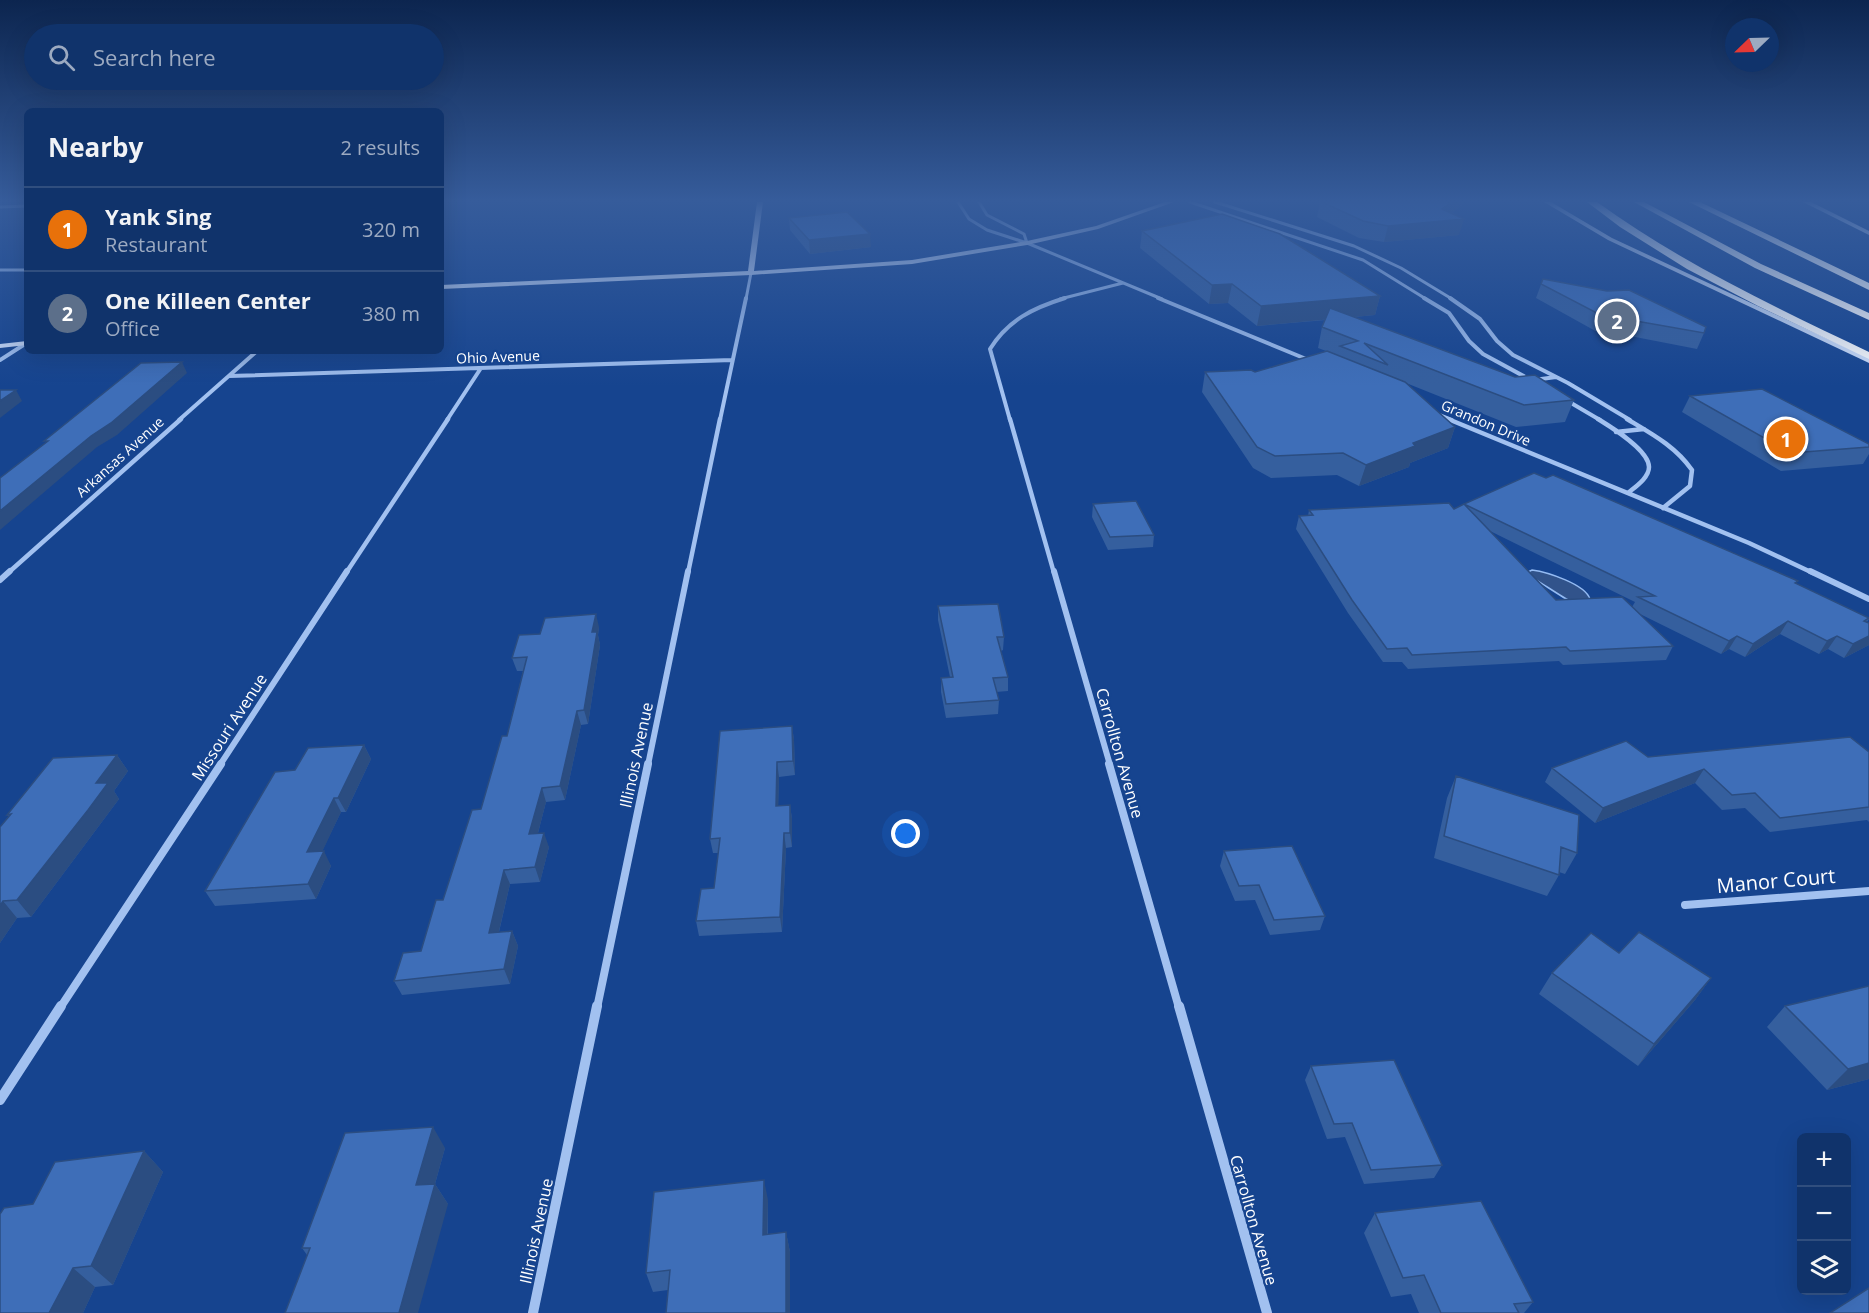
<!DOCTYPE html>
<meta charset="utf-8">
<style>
:root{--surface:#10336b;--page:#1e3f73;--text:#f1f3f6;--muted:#9caac1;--line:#304e7e;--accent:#8c9099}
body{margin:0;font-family:"Open Sans",sans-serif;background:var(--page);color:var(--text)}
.controls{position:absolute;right:18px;bottom:18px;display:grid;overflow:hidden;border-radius:9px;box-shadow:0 6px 24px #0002}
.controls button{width:54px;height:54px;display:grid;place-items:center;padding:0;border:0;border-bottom:2px solid var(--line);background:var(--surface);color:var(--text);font:30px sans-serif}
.compass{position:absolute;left:1725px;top:18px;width:54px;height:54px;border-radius:50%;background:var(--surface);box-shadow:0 6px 24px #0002;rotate:247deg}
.you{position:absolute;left:906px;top:834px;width:21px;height:21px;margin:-15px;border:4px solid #fff;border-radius:50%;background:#1a73e8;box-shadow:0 0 0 9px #1a73e833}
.badge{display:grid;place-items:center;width:39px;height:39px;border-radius:50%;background:var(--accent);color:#fff;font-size:20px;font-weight:700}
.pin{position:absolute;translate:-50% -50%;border:3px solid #fff;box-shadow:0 2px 6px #0006}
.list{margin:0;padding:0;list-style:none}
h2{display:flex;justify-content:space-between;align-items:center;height:78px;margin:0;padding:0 24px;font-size:26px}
h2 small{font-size:20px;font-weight:400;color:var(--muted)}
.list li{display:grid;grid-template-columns:39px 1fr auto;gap:18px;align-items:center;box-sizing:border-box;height:84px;padding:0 24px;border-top:2px solid var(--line)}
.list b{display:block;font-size:22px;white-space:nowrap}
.list p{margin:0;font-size:20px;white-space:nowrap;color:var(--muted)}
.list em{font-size:20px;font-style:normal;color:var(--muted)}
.icon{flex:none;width:33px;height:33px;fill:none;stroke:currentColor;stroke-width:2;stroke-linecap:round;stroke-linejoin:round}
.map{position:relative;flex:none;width:1869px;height:1313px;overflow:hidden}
.search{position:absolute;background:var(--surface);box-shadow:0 6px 24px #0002;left:24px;top:24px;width:420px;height:66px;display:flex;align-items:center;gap:15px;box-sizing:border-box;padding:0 21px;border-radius:33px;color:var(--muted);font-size:22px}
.panel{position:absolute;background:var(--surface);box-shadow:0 6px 24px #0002;left:24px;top:108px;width:420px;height:246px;border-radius:9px}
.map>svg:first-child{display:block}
</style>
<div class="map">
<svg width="1869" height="1313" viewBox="0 0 1869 1313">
<rect width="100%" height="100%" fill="#16448f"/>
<!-- water -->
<path fill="#31538b" stroke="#94bbf3" stroke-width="1.5" d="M1532 570C1547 572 1585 584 1590 599 1584 600 1576 602 1570 601 1567 600 1530 576 1526 573Z"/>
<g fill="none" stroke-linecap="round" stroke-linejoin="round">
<!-- street-far5 -->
<path stroke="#a2c1f0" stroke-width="3" d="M958 202 969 219 987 230 1027 243 1162 299
M979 202 987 215 1024 234 1027 243
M1190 202 1363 260 1426 299
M1215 202 1354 246 1401 268 1452 299
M0 207 27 206
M0 270H27
M746 299 751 273
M1060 299 1123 283"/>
<!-- street-far4 -->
<path stroke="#a2c1f0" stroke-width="4" d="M1158 298 1311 361
M1424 298 1449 313 1469 341 1483 354 1529 379
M1450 298 1480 319 1497 341 1513 355 1568 383 1630 420
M0 360 25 344
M229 376 732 360
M1534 380 1556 377
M1566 400 1600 420
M1437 414 1452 420
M179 420 257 351
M447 420 481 368
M720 420 746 298
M1010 420 990 349C1008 320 1033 308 1065 298"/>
<!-- street-far3 -->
<path stroke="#a2c1f0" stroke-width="4.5" d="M1010 419 1054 573
M1448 419 1749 543 1813 573
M1598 419C1611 427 1649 450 1649 467 1649 478 1635 487 1628 493
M1627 419C1652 434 1675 446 1692 470L1690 486 1663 508
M1616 432 1644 429
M8 573 181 419
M346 573 448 419
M688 573 720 419"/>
<!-- street-far2 -->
<path stroke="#a2c1f0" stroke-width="6" d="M1054 571 1110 765
M1810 571 1869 599
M0 580 10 571
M220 765 347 571
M648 765 688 571"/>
<!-- street-far1 -->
<path stroke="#a2c1f0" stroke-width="8" d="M1109 764 1179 1008
M1685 905 1869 891
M60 1008 221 764
M597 1008 648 764"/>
<!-- street -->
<path stroke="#a2c1f0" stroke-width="10" d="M1179 1006 1267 1313
M0 1100 61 1006
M533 1313 597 1006"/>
<!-- secondary -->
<path fill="#d0e0fb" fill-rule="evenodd" d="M757 202H763L754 271 912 260 1027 241 1096 226 1165 202H1174L1098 229 1027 245 912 264 751 275 441 289V285L748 271Z
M1544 202H1551L1612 238 1869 358V363L1608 240Z
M1803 202H1811L1869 231V235Z
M27 341V345L0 348V344Z"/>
<!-- highway -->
<path fill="#fff" fill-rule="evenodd" d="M1587 202H1597C1681 263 1775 307 1869 352V359L1758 306 1687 269 1620 227Z
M1634 202H1644L1761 264 1869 313V320L1755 268Z
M1689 202H1700L1869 283V290Z"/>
</g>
<!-- wall -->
<path fill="#355f9e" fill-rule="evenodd" d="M1320 202H1463L1462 205 1452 213 1459 235 1384 242 1359 238 1317 217Z
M789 218 871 247 810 254 790 230Z
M1142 231 1380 296 1375 315 1354 317 1574 400 1565 422 1516 427 1406 383 1455 427 1448 448 1410 463 1409 467 1359 486 1337 475 1271 478 1253 468 1202 392 1205 372H1255L1337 355 1318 348 1322 327 1326 320 1257 326 1228 303 1209 304 1140 248Z
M1543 279 1704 333 1697 349 1630 336 1608 338 1536 298Z
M1690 396 1869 444V454L1863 464 1781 471 1682 412Z
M1534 473 1797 584 1869 619 1867 622 1869 623V645L1844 658 1828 649 1819 654 1780 634 1745 657 1729 649 1721 654 1640 614 1673 646 1666 660 1563 665 1559 661 1408 669 1402 662H1383L1348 613 1296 529 1299 516H1308L1309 510 1454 509ZM1490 531 1635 602 1632 607 1556 600Z
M1093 504 1154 535 1153 547 1108 550 1092 517Z
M938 606 1004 637 1003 650 1001 651 1008 677V691L996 692 999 700 998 714 946 718 941 692V678L950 677 938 620Z
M599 627 598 635 600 645 588 724 581 725 565 800 546 802 538 833 549 847 540 882 510 884 499 932 512 931 518 946 510 984 402 995 394 981 421 951 481 809 507 736 523 671H517L512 658 540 634Z
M792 726 794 740 795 775 779 777 778 806 790 805 792 819V847L786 848 782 932 699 936 696 921 714 888 719 853H713L710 839Z
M364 745 371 759 346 812H341L322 851 331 866 316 899 215 906 205 891 295 770Z
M1869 752V822L1867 820 1770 832 1745 808 1722 810 1695 783 1595 823 1545 782 1552 768 1648 757Z
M117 755 128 771 114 791 119 799 31 917 17 918 0 943V827L9 817 7 815Z
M1456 776 1577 853 1565 874 1559 872V875L1547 896 1434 858 1447 798Z
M1224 851 1325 916 1320 930 1270 935 1255 900 1235 901 1220 866Z
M1619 953 1711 978 1695 1000 1638 1066 1539 994 1552 973Z
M1785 1006 1869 1079 1827 1090 1767 1027Z
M1311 1066 1442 1165 1434 1178 1364 1184 1345 1137 1327 1139 1305 1080Z
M445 1148 435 1184 448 1204 307 1255 302 1248Z
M144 1151 163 1172 113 1285 95 1287 83 1313 33 1204Z
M768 1200V1234L786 1232 790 1252V1313H666L668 1290 653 1292 646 1273Z
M1375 1213 1533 1302 1524 1313H1419L1411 1294 1391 1297 1364 1233Z"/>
<!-- shaded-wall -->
<path fill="#2b4d81" d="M1451 202H1463L1462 205 1443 220 1464 219 1459 235 1384 242 1388 226 1442 209Z
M870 234 871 247 810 254 809 240Z
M1232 284 1228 303 1209 304 1212 285Z
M1380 296 1375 315 1257 326 1261 306Z
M182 362 187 373 117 435 97 447 0 530V511L91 436Z
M16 390 22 401 0 418V401Z
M1455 427 1448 448 1410 463 1409 467 1359 486 1366 465 1413 443Z
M596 614 599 627 598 635 600 645 588 724 584 710 592 632Z
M1788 621 1780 634 1745 657 1753 644Z
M1737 636 1729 649 1721 654 1729 641Z
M1837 636 1828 649 1819 654 1827 641Z
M1869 636V645L1844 658 1853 644Z
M577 711 581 725 565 800 560 786Z
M792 726 794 740 795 775 793 761Z
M364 745 371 759 346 812 338 798Z
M117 755 128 771 114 791 119 799 31 917 17 900 96 783Z
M777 762 779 777 778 820 776 806Z
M1704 769 1695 783 1595 823 1603 808Z
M542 788 546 802 534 848 529 834Z
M334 798 341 812 315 867 307 852Z
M790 805 792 819V847L790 833Z
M544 833 549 847 540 882 535 867Z
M784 833 786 848 782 932 780 917Z
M324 851 331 866 316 899 308 884Z
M504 870 510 884 495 948 489 933Z
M3 901 17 918 0 943V906Z
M512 931 518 946 510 984 504 969Z
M1711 978 1695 1000 1638 1066 1654 1044Z
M1869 1063V1079L1827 1090 1848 1069Z
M433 1127 445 1148 429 1205 416 1185Z
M144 1151 163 1172 113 1285 91 1266Z
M764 1180 768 1200 767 1254 763 1235Z
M435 1184 448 1204 418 1313H399Z
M786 1232 790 1252V1313H786Z
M73 1268 95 1287 83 1313H49Z"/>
<!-- building -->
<path fill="#3e6eb8" stroke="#2b4d81" stroke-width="1.5" d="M1322 202H1451L1442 209 1464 219 1388 226 1363 221Z
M847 212 870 234 809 240 789 218Z
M1222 214 1280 234 1380 296 1261 306 1232 284 1212 285 1142 231Z
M1543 279 1607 291 1629 290 1706 327 1704 333 1636 321 1614 322 1541 284Z
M1330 308 1515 377 1535 375 1574 400 1524 405 1364 343 1388 365 1340 346 1358 341 1322 327Z
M1327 351 1405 382 1455 427 1413 443 1415 446 1366 465 1343 453 1275 456 1257 447 1205 372 1251 370 1255 372Z
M182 362 111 423 91 436 0 511V478L48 441H44L141 363Z
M1762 389 1869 444V447L1791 453 1690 396Z
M0 390H16L0 401Z
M1534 473 1546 478 1553 475 1798 581 1795 583 1869 618 1864 621 1869 623V636L1853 644 1837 636 1827 641 1788 621 1753 644 1737 636 1729 641 1638 597 1655 596 1464 504Z
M1136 501 1154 535 1110 537 1093 504Z
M1449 503 1454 509 1464 504 1556 600 1622 597 1673 646 1570 651 1566 647 1412 655 1407 648 1387 649 1352 600 1299 516 1313 515 1309 510Z
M998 604 1004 637H997L1008 677 993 678 999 700 946 704 941 678 953 677 938 606Z
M596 614 592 632H597L584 710 577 711 560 786 542 788 529 834 544 833 535 867 504 870 489 933 512 931 504 969 394 981 403 953 421 951 436 900H443L472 810 481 809 502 736H507L527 657 512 658 519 635 540 634 545 618Z
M792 726 793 761 777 762 776 806 790 805V833H784L780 917 696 921 701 889 714 888 720 838 710 839 720 731Z
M1850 737 1869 752V807L1780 818 1755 793 1732 795 1704 769 1603 808 1552 768 1626 741 1648 757Z
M364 745 338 798H334L307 852 324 851 308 884 205 891 275 772 295 770 308 748Z
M117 755 96 783H108L88 810 17 900 3 901 0 906V827L11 814 7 815 53 758Z
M1456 776 1579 815 1577 853 1561 847 1559 875 1444 836Z
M1292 846 1325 916 1274 920 1259 885 1239 886 1224 851Z
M1639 932 1711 978 1654 1044 1552 973 1591 933 1619 953Z
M1869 986V1063L1848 1069 1785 1006Z
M1394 1060 1442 1165 1371 1170 1352 1123 1334 1124 1311 1066Z
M433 1127 416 1185 435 1184 399 1313H285L310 1248H302L345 1133Z
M144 1151 91 1266 73 1268 49 1313H0V1214L4 1208 33 1204 55 1162Z
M764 1180 763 1235 786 1232V1313H666L670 1270 646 1273 654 1192Z
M1481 1201 1533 1302 1514 1304 1519 1313H1441L1424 1275 1403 1278 1375 1213Z
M1869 1288V1313H1830Z"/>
<!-- sky -->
<linearGradient id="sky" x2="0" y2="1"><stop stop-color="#0c254f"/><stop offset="0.52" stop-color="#365c9b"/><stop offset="1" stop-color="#365c9b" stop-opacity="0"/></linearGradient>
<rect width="1869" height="386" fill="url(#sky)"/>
<g text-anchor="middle" stroke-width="4.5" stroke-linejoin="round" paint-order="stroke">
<!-- far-street labels -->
<g font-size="14" fill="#fff" stroke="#16448f">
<text transform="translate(498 357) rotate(-2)" y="5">Ohio Avenue</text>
<text transform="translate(1486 423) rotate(23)" y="5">Grandon Drive</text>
<text transform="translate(120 457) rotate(-42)" y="5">Arkansas Avenue</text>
</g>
<!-- street labels -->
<g font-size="16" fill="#fff" stroke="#16448f">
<text transform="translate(229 727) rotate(-57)" y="6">Missouri Avenue</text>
<text transform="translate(1120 753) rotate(74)" y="6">Carrollton Avenue</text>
<text transform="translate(636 755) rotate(-78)" y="6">Illinois Avenue</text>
<text transform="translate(1254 1220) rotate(74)" y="6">Carrollton Avenue</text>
<text transform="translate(536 1231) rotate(-78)" y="6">Illinois Avenue</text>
</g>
<!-- near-street labels -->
<g font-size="20" fill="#fff" stroke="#16448f">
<text transform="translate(1776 881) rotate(-5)" y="7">Manor Court</text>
</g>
</g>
</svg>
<div class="controls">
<button>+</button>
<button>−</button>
<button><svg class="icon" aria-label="layers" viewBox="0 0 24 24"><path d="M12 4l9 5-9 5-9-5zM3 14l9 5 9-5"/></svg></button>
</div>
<svg class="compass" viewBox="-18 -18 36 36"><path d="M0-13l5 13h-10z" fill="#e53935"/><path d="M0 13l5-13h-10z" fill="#9caac1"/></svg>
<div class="you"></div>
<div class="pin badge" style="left:1786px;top:439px;background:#e8710a">1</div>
<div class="pin badge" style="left:1617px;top:321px;background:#5c6f8a">2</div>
<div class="search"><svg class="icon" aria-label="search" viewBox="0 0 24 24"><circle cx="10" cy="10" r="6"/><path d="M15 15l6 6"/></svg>Search here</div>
<section class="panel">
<h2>Nearby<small>2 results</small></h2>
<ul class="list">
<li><span class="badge" style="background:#e8710a">1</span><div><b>Yank Sing</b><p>Restaurant</p></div><em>320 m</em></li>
<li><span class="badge" style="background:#5c6f8a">2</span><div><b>One Killeen Center</b><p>Office</p></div><em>380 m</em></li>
</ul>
</section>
</div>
